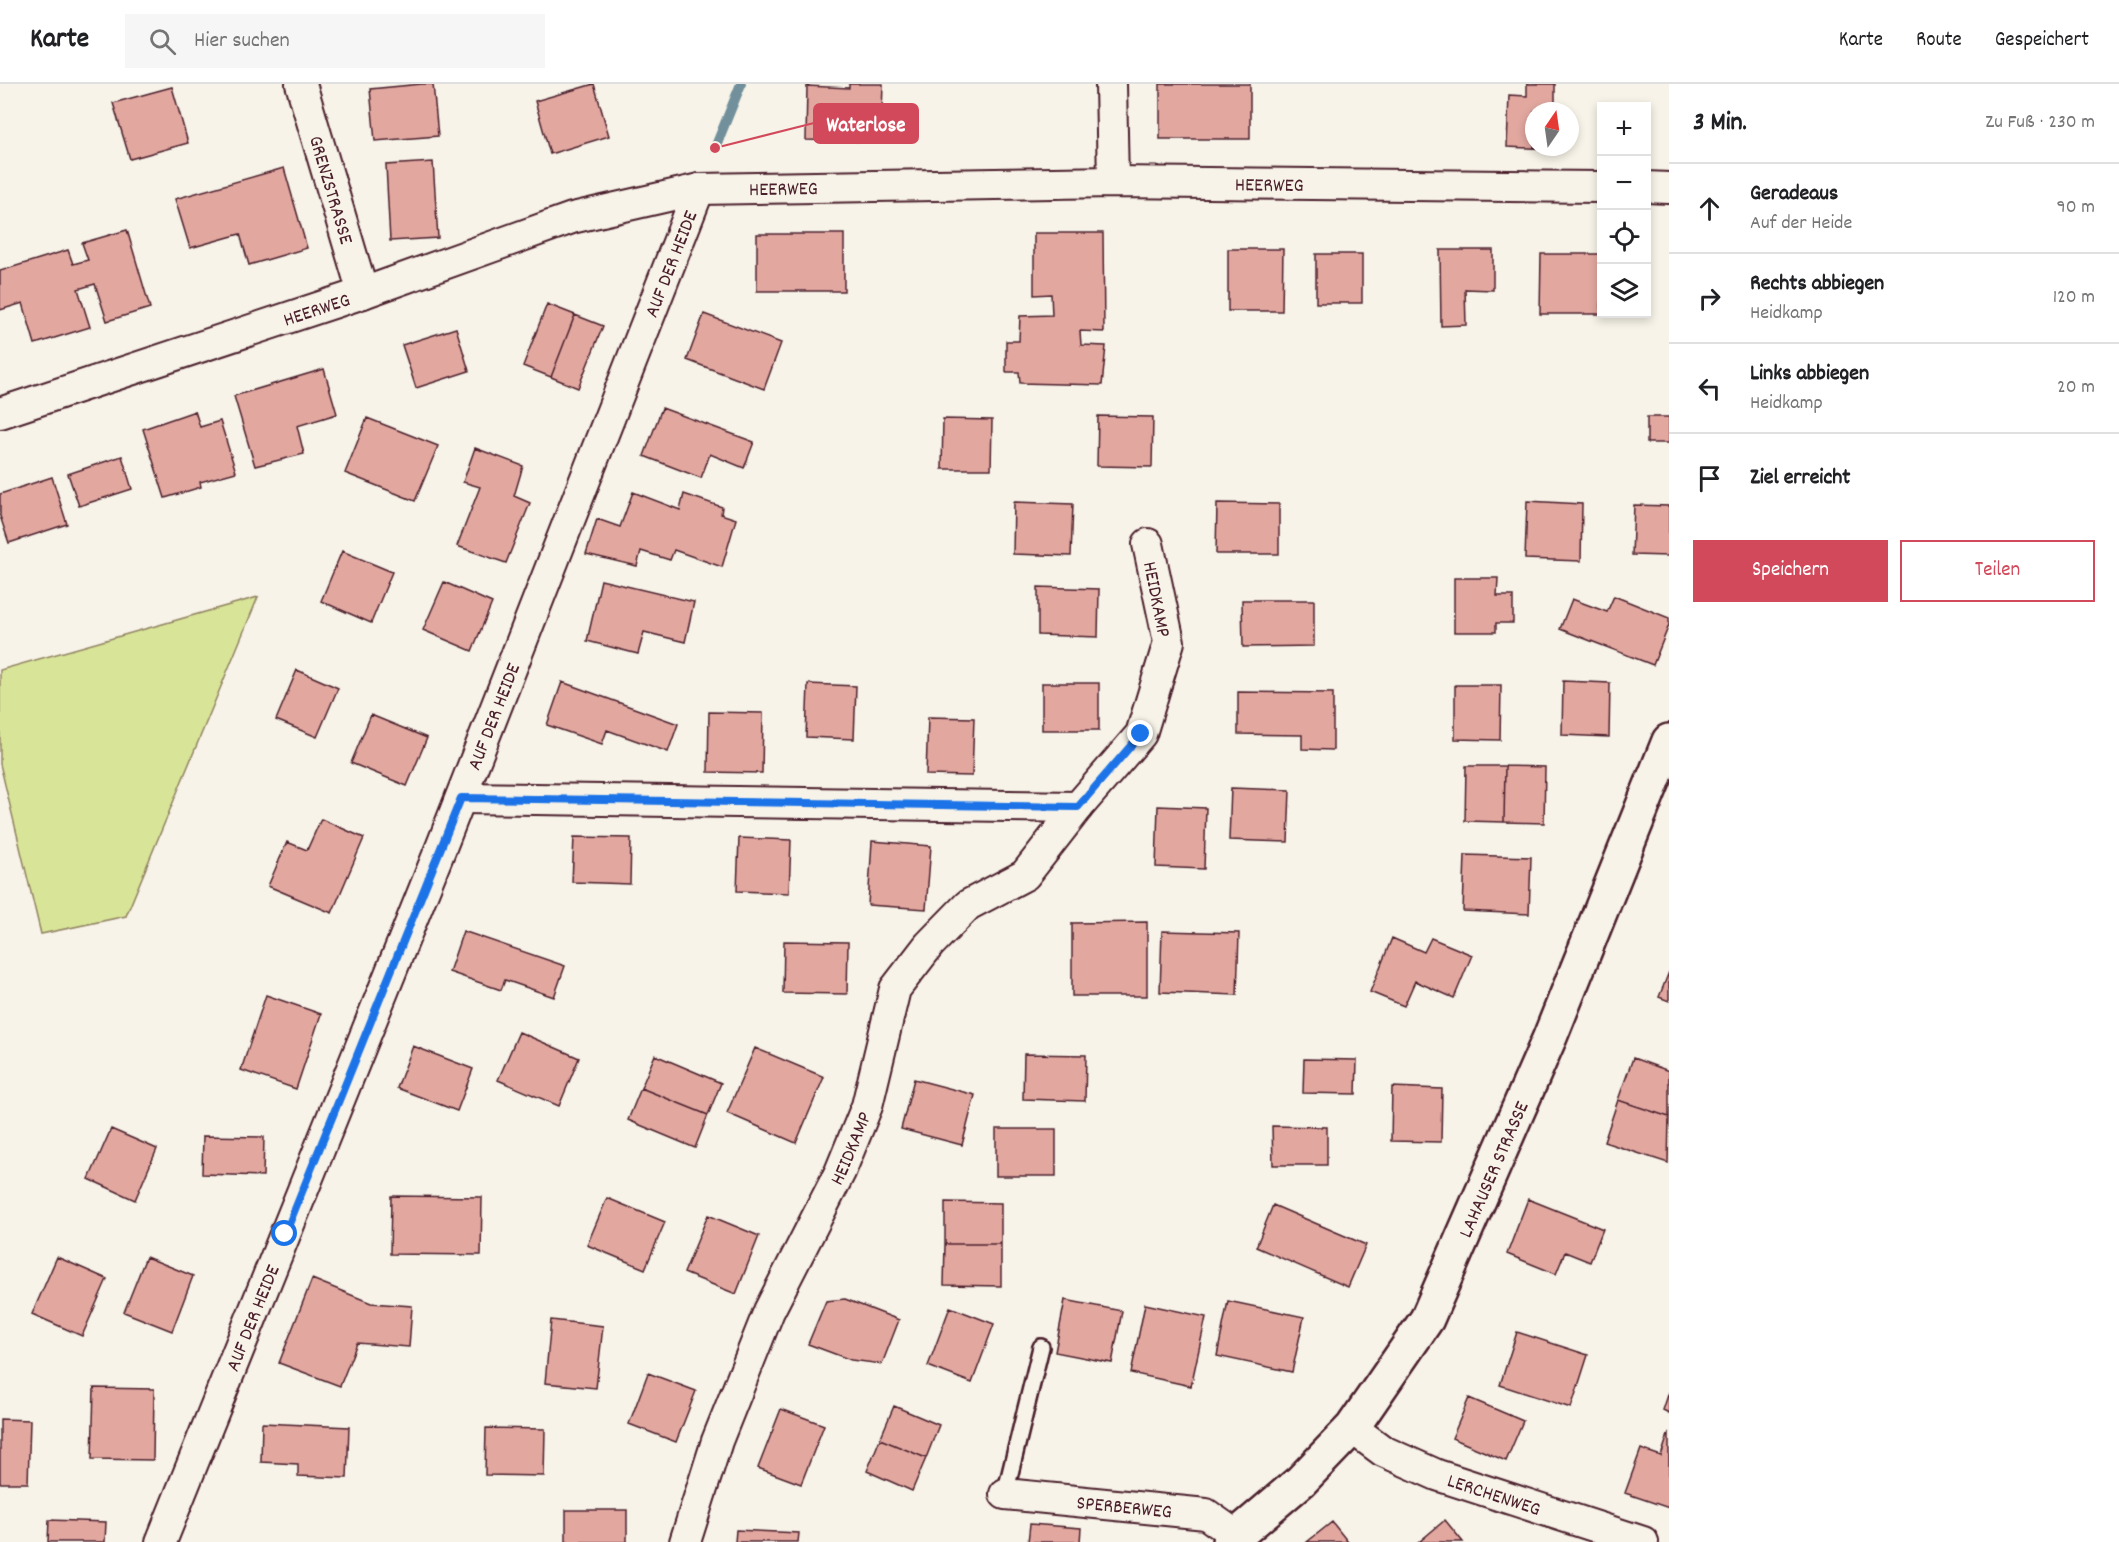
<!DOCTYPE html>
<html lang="de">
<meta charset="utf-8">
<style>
:root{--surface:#fff;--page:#f6f6f6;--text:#202124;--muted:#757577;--line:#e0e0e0;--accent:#d1495b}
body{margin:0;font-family:Dekko,sans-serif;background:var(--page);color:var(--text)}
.controls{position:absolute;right:18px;top:18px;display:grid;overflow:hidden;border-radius:0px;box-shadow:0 3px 9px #0003}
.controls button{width:54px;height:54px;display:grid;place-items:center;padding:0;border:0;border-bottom:2px solid var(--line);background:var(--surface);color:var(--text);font:30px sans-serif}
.compass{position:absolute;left:1525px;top:18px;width:54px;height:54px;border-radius:50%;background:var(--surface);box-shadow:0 3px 9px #0003;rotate:13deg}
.stop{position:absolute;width:18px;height:18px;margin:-14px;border:4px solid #1a73e8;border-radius:50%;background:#fff}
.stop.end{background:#1a73e8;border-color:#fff;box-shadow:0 2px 6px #0008}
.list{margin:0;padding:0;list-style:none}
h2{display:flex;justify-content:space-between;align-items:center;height:78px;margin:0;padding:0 24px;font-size:26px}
h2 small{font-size:20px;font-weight:400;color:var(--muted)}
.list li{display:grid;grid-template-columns:39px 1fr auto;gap:18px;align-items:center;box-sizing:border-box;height:90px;padding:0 24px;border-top:2px solid var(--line)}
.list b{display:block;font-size:22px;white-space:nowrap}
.list p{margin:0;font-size:20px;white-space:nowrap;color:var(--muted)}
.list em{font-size:20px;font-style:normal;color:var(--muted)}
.actions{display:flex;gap:12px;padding:18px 24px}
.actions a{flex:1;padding:14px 0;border:2px solid var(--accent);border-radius:0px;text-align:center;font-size:21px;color:var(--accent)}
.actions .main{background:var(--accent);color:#fff}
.icon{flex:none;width:33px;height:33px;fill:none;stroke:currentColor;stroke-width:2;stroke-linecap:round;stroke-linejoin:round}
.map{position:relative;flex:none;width:1669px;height:1458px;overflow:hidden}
header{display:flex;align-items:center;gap:36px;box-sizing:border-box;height:84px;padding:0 30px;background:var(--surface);border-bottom:2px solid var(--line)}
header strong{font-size:28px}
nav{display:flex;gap:33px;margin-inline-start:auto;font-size:21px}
.search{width:420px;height:54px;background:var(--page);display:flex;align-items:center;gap:15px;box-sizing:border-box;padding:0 21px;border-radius:0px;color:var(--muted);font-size:22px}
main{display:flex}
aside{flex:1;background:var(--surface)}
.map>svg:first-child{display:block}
</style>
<header>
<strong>Karte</strong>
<div class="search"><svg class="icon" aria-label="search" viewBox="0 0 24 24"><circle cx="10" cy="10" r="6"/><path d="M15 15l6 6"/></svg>Hier suchen</div>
<nav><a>Karte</a><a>Route</a><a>Gespeichert</a></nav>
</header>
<main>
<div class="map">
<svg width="1669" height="1458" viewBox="0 0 1669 1458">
<rect width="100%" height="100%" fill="#f7f3e8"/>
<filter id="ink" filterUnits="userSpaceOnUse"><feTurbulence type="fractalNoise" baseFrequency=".0167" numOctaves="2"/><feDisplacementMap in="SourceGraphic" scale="12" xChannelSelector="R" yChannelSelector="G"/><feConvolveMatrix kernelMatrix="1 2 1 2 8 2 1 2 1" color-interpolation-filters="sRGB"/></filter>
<g filter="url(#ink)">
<!-- green -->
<path fill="#d8e598" stroke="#918262" stroke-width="1.5" d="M258 513 126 832 41 850 0 680V586Z"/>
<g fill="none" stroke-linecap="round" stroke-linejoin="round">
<!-- stream -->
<path stroke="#71909c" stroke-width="10" d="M715 64 741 0"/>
</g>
<!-- building -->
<path fill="#e2a8a0" stroke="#4a1f2b" stroke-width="1.5" d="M422 0H433L438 52 375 57 370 5Z
M594 0 609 52 550 70 535 17Z
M849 0H883L881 58 806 56 807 2 849 4Z
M1160 0H1250V55H1160Z
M1527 0H1555V27H1534V63H1554L1553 65 1507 63 1509 11 1527 12Z
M172 3 188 59 130 75 113 19Z
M433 78 438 154 390 157 386 81Z
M284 84 307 164 249 181 240 150 190 164 175 115Z
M127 146 150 224 107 237 95 200 78 205 90 243 35 260 23 219 0 226V187L68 166 73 180 88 176 82 159Z
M1034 149H1103L1104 248 1080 247 1081 261 1106 262 1102 301 1020 299 1019 288H1006V257H1019L1020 232 1052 231 1051 210 1034 211Z
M757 150H844V207H757Z
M1228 165H1283L1282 227H1228Z
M1440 166H1493V206L1465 205 1466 241 1441 242Z
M1316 170H1362V219H1316Z
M1541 170H1602L1601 230H1540Z
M547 220 575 231 551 293 523 282Z
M704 230 781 259 764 305 687 276Z
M575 231 603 242 578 304 551 293Z
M456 244 469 287 416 304 402 261Z
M324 285 337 330 297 342 304 370 255 382 234 312Z
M662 324 754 358 744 384 710 370 701 394 644 372Z
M195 327 200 343 220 337 236 388 200 398 201 403 165 414 143 345Z
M1098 332 1153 333 1152 383 1097 382Z
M1647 333H1669V359H1647Z
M367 334 438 362 415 417 345 389Z
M943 335 992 336 991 385H942Z
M475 364 523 382 514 412 530 419 506 479 457 462 480 403 463 398Z
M122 372 132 405 79 422 68 390Z
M52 393 67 440 9 459 0 432V410Z
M633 408 680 426 684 410 722 423 721 430 736 435 722 483 674 466 670 476 641 467 637 482 586 470 597 435 620 443Z
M1527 417 1582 420 1581 477 1525 475Z
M1014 418 1073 420 1071 472 1013 470Z
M1217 419 1279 420V470H1216Z
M1634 421 1669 422V472L1632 471Z
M342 467 392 488 371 539 321 517Z
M1454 494H1498L1497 512H1513V539H1496V548H1454Z
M601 496 694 518 685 558 644 548 638 570 587 557Z
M444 498 492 519 472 567 423 546Z
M1038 503 1099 505 1098 553 1038 551Z
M1614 512 1669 534V541L1653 581 1560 545 1572 515 1607 528Z
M1242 516H1314V562L1243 563Z
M297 586 338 604 317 653 276 636Z
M1563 597 1610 599 1609 653 1562 651Z
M562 598 678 640 668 668 607 646 602 660 547 641Z
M1042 599H1099V646H1042Z
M808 600 856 602 854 655 806 653Z
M1455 601H1501L1500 656 1455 655Z
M1238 608 1333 609V666L1302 665V651L1238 650Z
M709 628 763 629 762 689 708 688Z
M371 631 427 654 407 702 351 679Z
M928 633 974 634 972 692 926 691Z
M1466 682H1505L1504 738 1465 737Z
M1505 682 1545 683 1544 739 1504 738Z
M1231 704 1290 706 1288 758 1229 756Z
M1158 722 1206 724 1204 785 1156 783Z
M321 735 364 754 332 829 268 802 287 758 307 766Z
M574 753 631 754 630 800 572 798Z
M739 754 791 756 789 809 737 807Z
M872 757 931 762 926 825 868 821Z
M1465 771 1531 773 1529 830 1463 827Z
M1147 838V912H1072V839Z
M463 847 565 882 554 913 505 896 501 906 449 888Z
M1162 847 1239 849 1237 911 1160 908Z
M1392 854 1424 868 1431 854 1472 871 1454 914 1415 897 1404 922 1370 908Z
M784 857 848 858 847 910 783 909Z
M1669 888V917L1659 913Z
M266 911 321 930 296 1005 241 986Z
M519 948 579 974 559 1022 498 996Z
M413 962 473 985 457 1027 397 1004Z
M755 964 824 993 796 1059 727 1029Z
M1024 970 1086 971 1085 1017 1023 1015Z
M655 971 721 999 708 1031 641 1004Z
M1633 974 1669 987V1033L1618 1016Z
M1304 975 1357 976 1356 1010 1303 1009Z
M914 995 975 1011 962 1061 901 1045Z
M1392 1003 1442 1005 1441 1058 1391 1057Z
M641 1004 708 1031 695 1064 628 1036Z
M1618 1016 1669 1033 1668 1079 1604 1058Z
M1272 1042 1327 1043V1081H1273Z
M111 1045 157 1065 135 1116 89 1095Z
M996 1045H1056V1092H996Z
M203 1052 264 1053 263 1092 202 1090Z
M391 1112 482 1113 481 1171 390 1170Z
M607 1114 665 1138 645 1185 587 1161Z
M1528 1115 1603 1145 1590 1178 1565 1168 1556 1190 1507 1170Z
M945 1118 1001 1119V1160H945Z
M1273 1121 1366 1161 1348 1203 1256 1163Z
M708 1131 759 1152 736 1210 684 1189Z
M945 1160H1001V1202L944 1201Z
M57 1173 107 1195 82 1252 32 1230Z
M146 1173 193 1192 172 1247 124 1228Z
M312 1195 371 1219 412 1222 409 1263 357 1259 340 1302 279 1279Z
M845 1215 899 1236 882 1280 851 1276 808 1260 826 1217Z
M1065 1216 1122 1227 1112 1279 1055 1268Z
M1228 1217 1304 1233 1292 1288 1217 1272Z
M1145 1220 1206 1233 1191 1302 1131 1289Z
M950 1223 994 1240 972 1299 928 1282Z
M551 1236 603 1242 596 1304 545 1299Z
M1517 1248 1588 1271 1571 1324 1500 1301Z
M648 1289 696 1307 676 1358 629 1340Z
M94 1304 154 1305 153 1376 92 1375Z
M1669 1308V1329L1663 1326Z
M1469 1314 1523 1337 1506 1377 1452 1354Z
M894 1322 939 1341 926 1374 880 1355Z
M781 1325 824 1341 801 1400 758 1384Z
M0 1335 30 1336 28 1399H0Z
M262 1339 349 1343 347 1394 298 1392V1380L261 1378Z
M486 1344 545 1345 544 1392 485 1391Z
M1669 1348V1424L1625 1409 1641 1365 1661 1372Z
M880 1355 926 1374 912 1407 867 1387Z
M566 1426H627V1458H566Z
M49 1436 106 1438 105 1458H48Z
M1445 1436 1463 1458H1419Z
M1332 1438 1348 1458H1307Z
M1030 1440 1081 1444 1080 1458H1028Z
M736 1446 799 1449 798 1458H735Z"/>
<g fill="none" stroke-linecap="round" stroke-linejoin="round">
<defs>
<path id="service" d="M1005 1410 1041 1263"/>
<g id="minor">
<path id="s1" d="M301 0 363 209"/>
<path d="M1111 0 1113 98"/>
<path d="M1646 103 1669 104"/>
<path id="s2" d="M0 329 363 209 572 134 699 105 1113 98 1602 103"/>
<path d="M461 714 1078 723"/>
<path id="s3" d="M1352 1344 1383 1367 1437 1391 1643 1458"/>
<path id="s4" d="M1005 1410 1206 1430 1237 1452"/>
<path id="s5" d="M161 1458 442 761 699 105"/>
<path id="s6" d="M685 1458 717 1357 769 1227 840 1088 867 1022 895 905 929 861 968 821 1025 791 1078 723 1141 650 1169 558 1148 460"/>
</g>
<g id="tertiary">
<path id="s7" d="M1229 1458 1301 1397 1352 1344 1427 1235 1550 953 1669 657"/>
</g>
</defs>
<!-- service casing -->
<use href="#service" stroke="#4a1f2b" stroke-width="20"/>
<!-- minor casing -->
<use href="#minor" stroke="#4a1f2b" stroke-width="34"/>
<!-- tertiary casing -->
<use href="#tertiary" stroke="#4a1f2b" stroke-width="38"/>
<!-- service -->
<use href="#service" stroke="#f7f3e8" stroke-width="15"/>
<!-- minor -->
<use href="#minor" stroke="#f7f3e8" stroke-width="30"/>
<!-- tertiary -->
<use href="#tertiary" stroke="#f7f3e8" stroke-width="33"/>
</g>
</g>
<g fill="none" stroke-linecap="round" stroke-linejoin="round" filter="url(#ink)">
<!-- route -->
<path stroke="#1a73e8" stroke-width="8" d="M285 1150 461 714 1078 723 1141 650"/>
</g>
<g text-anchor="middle" stroke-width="5" stroke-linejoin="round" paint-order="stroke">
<!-- street labels -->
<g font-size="20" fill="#4a1f2b" stroke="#f7f3e8">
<text dy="7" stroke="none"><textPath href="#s2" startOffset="1305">HEERWEG</textPath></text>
<text dy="7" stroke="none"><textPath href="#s2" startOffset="819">HEERWEG</textPath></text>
<text dy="7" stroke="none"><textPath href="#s1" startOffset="110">GRENZSTRASSE</textPath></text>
<text dy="7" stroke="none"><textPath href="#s5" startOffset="1376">AUF DER HEIDE</textPath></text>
<text dy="7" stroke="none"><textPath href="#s2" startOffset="333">HEERWEG</textPath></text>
<text transform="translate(1158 515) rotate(79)" y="7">HEIDKAMP</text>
<text dy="7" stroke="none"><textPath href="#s5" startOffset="890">AUF DER HEIDE</textPath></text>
<text dy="7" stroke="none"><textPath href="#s6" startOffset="428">HEIDKAMP</textPath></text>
<text dy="7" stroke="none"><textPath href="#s7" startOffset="464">LAHAUSER STRASSE</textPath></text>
<text dy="7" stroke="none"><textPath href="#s5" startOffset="242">AUF DER HEIDE</textPath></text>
<text dy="7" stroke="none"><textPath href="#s3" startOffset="158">LERCHENWEG</textPath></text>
<text dy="7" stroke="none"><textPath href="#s4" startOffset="120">SPERBERWEG</textPath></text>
</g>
</g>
<!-- callouts -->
<path fill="none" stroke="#d1495b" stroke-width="2" d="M715 64L814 39"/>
<circle fill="#d1495b" stroke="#f7f3e8" stroke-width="2" cx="715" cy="64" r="6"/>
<rect fill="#d1495b" stroke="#d1495b" stroke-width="2" x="814" y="20" width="104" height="39" rx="6"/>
<g font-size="21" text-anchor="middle" font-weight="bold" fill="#fff">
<text x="866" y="47">Waterlose</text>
</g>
</svg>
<div class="controls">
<button>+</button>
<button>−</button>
<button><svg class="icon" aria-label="locate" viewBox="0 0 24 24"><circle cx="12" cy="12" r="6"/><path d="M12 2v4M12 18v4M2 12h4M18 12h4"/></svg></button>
<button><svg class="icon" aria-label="layers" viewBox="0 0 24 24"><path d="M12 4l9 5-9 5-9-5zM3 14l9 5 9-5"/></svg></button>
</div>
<svg class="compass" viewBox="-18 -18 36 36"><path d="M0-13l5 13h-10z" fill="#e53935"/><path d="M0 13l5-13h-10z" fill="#757577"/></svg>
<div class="stop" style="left:285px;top:1150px"></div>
<div class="stop end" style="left:1141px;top:650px"></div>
</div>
<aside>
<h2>3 Min.<small>Zu Fuß · 230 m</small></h2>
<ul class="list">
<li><svg class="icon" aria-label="ahead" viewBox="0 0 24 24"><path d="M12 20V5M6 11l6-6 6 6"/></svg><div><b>Geradeaus</b><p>Auf der Heide</p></div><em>90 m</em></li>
<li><svg class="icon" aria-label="right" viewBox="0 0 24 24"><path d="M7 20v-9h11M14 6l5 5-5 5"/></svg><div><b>Rechts abbiegen</b><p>Heidkamp</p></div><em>120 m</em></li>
<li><svg class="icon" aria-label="left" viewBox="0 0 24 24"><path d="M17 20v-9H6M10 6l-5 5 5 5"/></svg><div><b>Links abbiegen</b><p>Heidkamp</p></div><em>20 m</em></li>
<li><svg class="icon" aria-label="arrive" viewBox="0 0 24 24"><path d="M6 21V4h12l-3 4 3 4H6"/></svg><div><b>Ziel erreicht</b></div></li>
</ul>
<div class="actions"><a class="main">Speichern</a><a>Teilen</a></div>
</aside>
</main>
